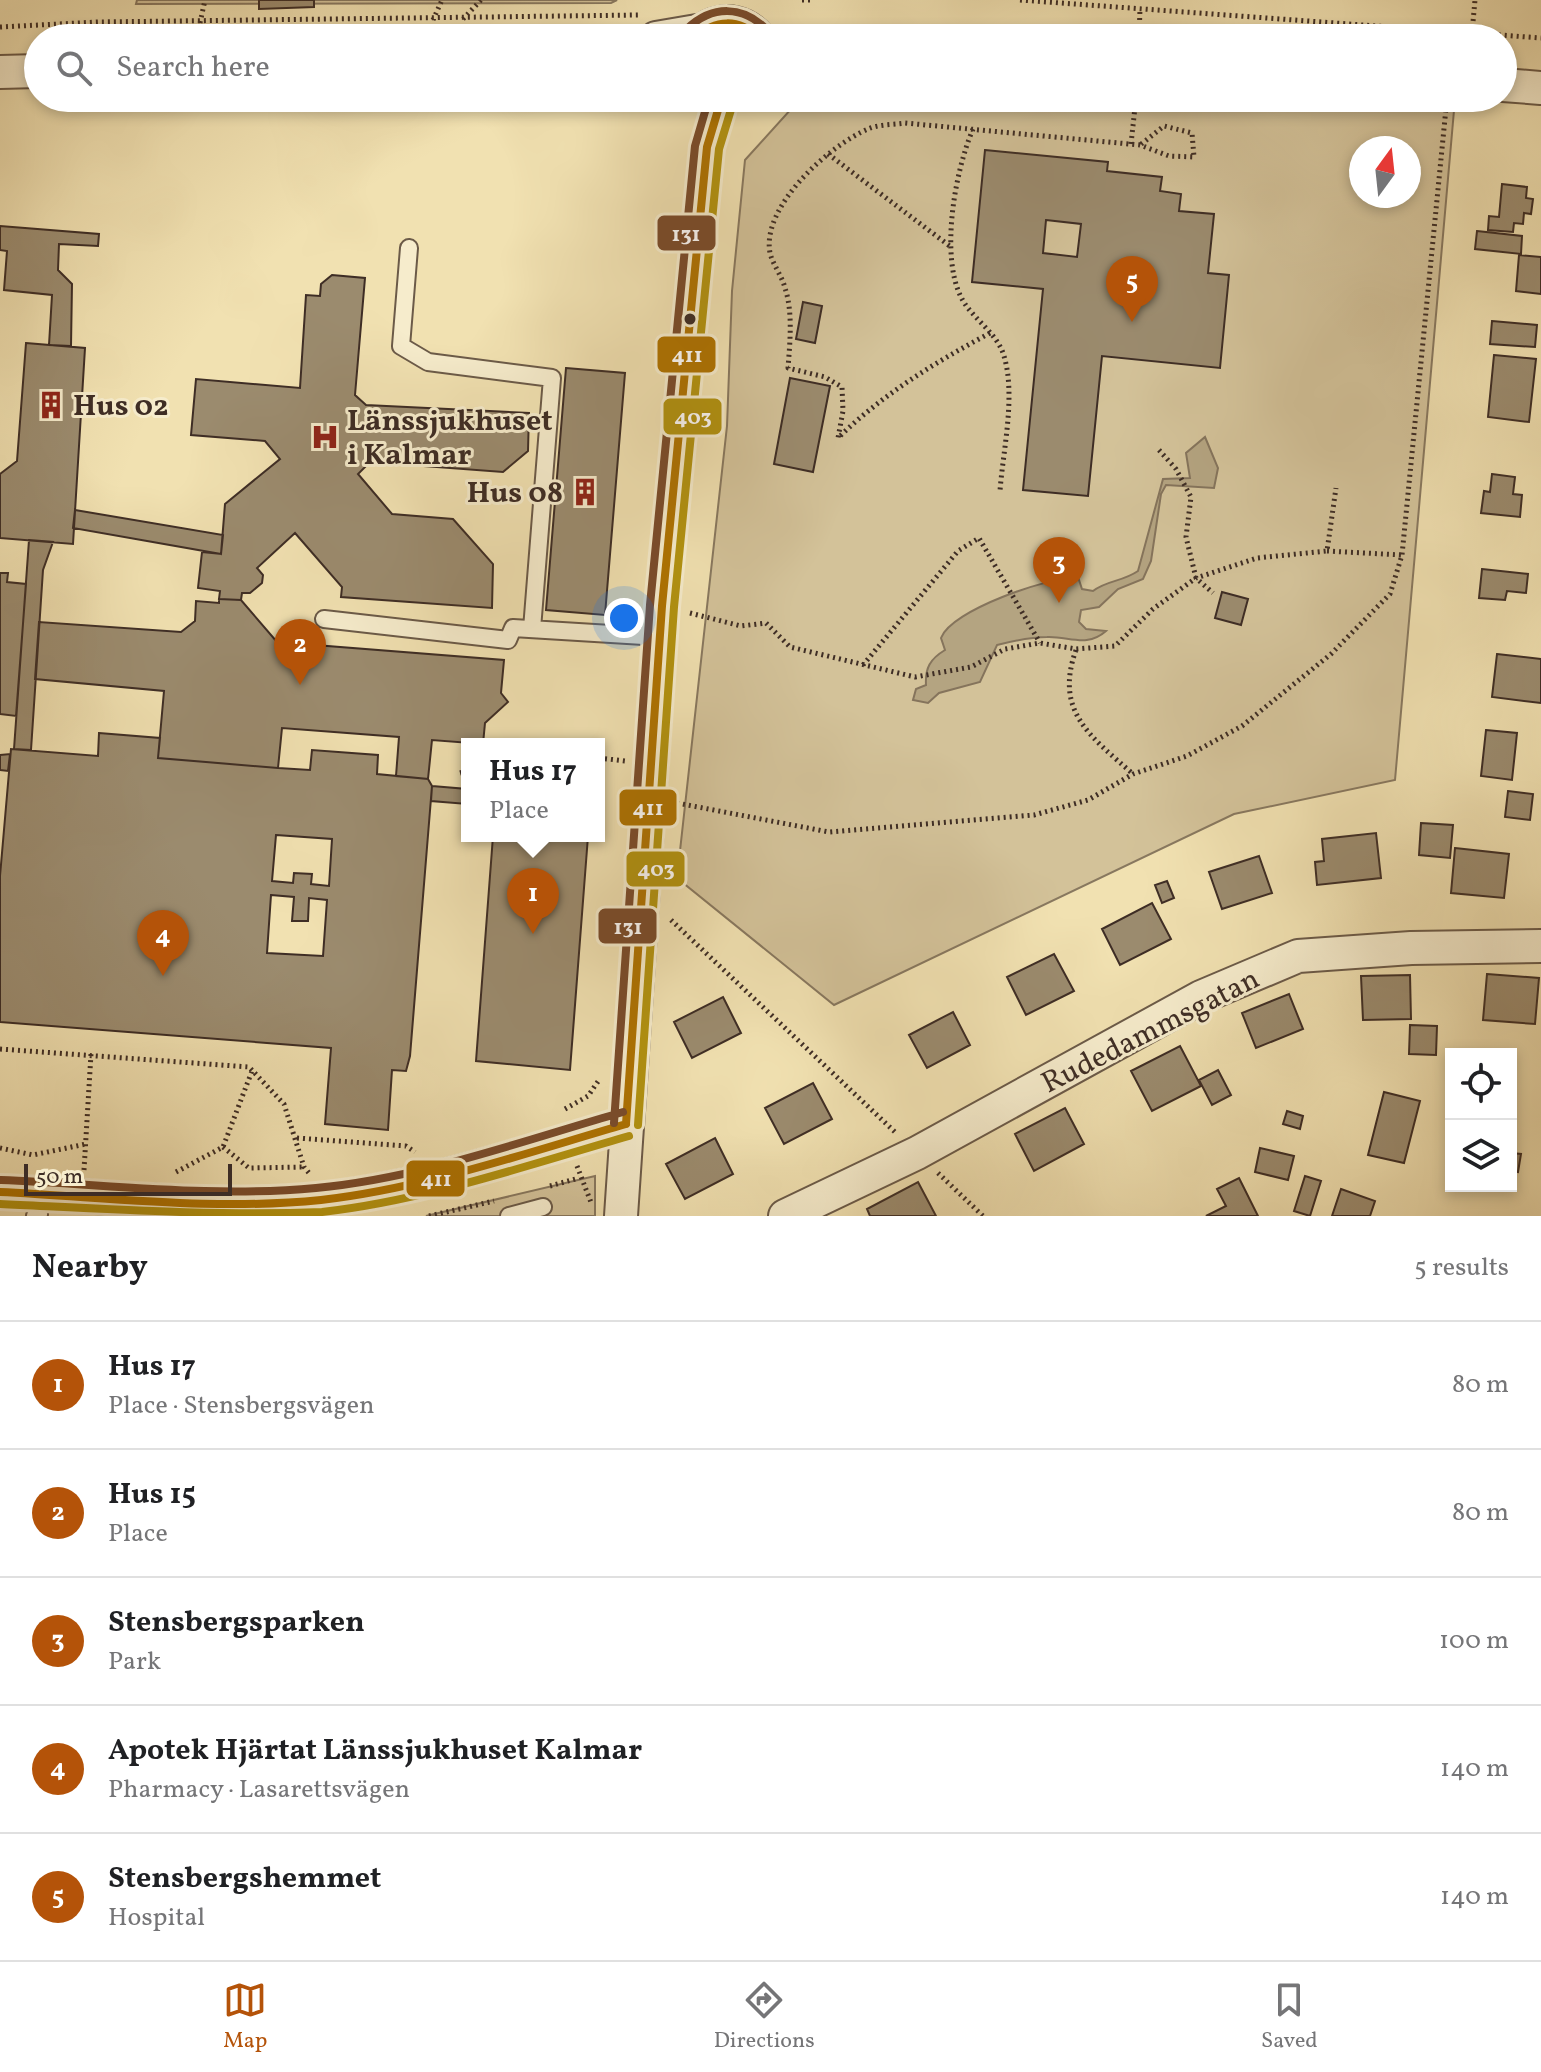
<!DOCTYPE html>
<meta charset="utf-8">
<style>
:root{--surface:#fff;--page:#f2f2f2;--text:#202124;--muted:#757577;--line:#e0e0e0;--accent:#b45309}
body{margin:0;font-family:Vollkorn,serif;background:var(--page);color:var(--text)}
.controls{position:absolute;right:24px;bottom:24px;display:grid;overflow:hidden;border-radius:0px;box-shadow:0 4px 12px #0003}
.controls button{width:72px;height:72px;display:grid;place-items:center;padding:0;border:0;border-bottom:2px solid var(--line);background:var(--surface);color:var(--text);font:40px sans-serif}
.compass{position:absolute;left:1349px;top:136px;width:72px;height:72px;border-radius:50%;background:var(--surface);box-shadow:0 4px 12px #0003;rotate:15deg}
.scale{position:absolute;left:24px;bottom:20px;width:208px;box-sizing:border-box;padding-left:8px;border:4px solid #3e2d25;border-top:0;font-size:22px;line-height:28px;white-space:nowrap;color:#3e2d25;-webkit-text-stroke:6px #f6eccc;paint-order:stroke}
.you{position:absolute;left:624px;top:618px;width:28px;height:28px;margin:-20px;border:6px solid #fff;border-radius:50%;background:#1a73e8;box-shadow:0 0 0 12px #1a73e833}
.badge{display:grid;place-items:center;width:52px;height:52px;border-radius:50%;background:var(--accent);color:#fff;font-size:26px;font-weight:700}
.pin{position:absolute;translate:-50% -66px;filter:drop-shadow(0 2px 4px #0008)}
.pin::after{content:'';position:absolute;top:42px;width:28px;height:24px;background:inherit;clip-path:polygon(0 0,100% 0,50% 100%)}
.popup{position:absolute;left:461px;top:738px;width:144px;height:104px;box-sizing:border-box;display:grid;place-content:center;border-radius:0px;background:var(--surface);filter:drop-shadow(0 2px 6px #0005);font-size:26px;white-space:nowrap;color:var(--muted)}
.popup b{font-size:30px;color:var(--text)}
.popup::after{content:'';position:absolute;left:50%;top:100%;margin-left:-16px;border:16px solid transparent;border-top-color:var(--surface)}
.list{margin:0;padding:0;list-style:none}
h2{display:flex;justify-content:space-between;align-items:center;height:104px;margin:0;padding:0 32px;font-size:34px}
h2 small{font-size:26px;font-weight:400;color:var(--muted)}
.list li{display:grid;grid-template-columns:52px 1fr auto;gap:24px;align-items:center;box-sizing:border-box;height:128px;padding:0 32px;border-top:2px solid var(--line)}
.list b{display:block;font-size:30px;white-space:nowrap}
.list p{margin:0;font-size:26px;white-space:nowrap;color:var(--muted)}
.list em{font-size:26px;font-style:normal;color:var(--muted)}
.icon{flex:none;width:44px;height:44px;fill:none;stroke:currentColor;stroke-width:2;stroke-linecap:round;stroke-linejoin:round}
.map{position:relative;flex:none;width:1541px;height:1216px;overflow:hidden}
.search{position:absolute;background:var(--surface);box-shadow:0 4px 12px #0003;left:24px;right:24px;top:24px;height:88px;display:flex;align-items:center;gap:20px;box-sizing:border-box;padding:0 28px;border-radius:44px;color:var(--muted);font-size:30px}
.sheet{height:744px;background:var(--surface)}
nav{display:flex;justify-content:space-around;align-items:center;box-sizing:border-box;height:112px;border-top:2px solid var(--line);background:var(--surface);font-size:22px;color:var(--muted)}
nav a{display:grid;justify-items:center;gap:4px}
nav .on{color:var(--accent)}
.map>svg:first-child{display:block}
</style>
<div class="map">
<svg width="1541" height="1216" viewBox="0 0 1541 1216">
<rect width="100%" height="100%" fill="#f1e1b1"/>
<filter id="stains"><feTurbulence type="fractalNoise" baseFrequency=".0025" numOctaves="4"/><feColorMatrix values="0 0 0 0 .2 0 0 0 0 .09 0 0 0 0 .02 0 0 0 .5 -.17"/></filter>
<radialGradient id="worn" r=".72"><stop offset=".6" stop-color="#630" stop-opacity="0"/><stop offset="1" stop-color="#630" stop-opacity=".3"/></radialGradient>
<!-- green -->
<path fill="#d3c299" stroke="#88785f" stroke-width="2" fill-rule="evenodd" d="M137 0H617L611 3 136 4Z
M801 98 1455 99 1395 780 1234 814 834 1005 677 878 727 426 732 291 745 160ZM1361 148H1409V196H1361Z
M595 1176V1216H426Z"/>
<!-- water -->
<path fill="#b4a481" stroke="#85745c" stroke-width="2" d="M1205 437 1218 468 1214 488 1166 485 1161 494 1151 561 1143 579 1118 589 1099 607 1081 610 1079 622 1086 629 1106 631C1087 648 1069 636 1047 637 1030 637 1013 641 997 645L980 682 939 693 928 703 913 700 916 689 926 685C925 668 930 659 945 650L941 638C951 610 1049 577 1078 577L1082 589 1093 591C1107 580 1122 582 1138 571L1163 479 1190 478 1186 453Z"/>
<!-- building -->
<path fill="#9b8b6e" stroke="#3e2d25" stroke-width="2" fill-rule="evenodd" d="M259 0H314V7L259 9Z
M985 150 1108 162 1107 171 1162 177 1160 191 1181 194 1179 211 1214 214 1208 273 1229 275 1220 368 1102 356 1088 496 1023 490 1043 289 972 282ZM1046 220 1081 224 1077 257 1043 253Z
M1502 184 1527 187 1526 198 1533 199 1531 214 1524 213 1523 224 1514 223 1513 232 1488 230 1489 216 1499 217Z
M0 226 99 234 98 246 59 244 58 270 72 284 71 346 49 345 52 295 4 290 7 251 0 250Z
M1477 231 1522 236 1521 254 1475 249Z
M1519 255 1541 257V294L1516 291Z
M332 275 365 278 355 395 366 405 529 413 528 451 503 472 370 462 358 474 392 514 453 519 493 564 492 608 341 597 342 587 295 533 257 568 263 575 262 583 250 593H242L241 600 219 599 220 591 198 588 202 552 221 554 225 504 280 459 265 441 191 435 196 379 300 388 306 295 320 296 321 284Z
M803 302 822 306 815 343 796 339Z
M1492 321 1537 325 1535 347 1490 344Z
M26 343 85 348 73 544 0 538V474L17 461Z
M1494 355 1536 359 1529 422 1488 417Z
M566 368 625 373 605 615 546 610Z
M790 378 830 386 813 472 774 464Z
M1492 474 1515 477 1513 494 1522 495 1520 517 1481 513 1484 491 1490 492Z
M75 510 223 535 221 554 73 528Z
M29 540 53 542 43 570 31 750 14 749Z
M1482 569 1528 574 1526 593 1507 591 1505 600 1479 598Z
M0 573H8L7 582 26 584 16 716 0 714Z
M1222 592 1248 599 1241 625 1215 618Z
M219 599 241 600 277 642 504 660 501 693 508 702 485 723 483 744 432 740 428 779 396 776 399 737 282 728 278 768 158 758 164 691 35 679 39 622 181 632 195 621 196 601 219 603Z
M1497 654 1541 659V703L1492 697Z
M1486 730 1517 733 1512 780 1481 776Z
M99 733 160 738 158 758 278 768 310 770 312 750 378 755 377 774 428 779 432 786 410 1056 406 1071 392 1070 388 1130 325 1124 331 1048 0 1022V876L11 749 98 756ZM276 835 332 839 329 886 311 884 312 874 294 873 293 883 272 881ZM271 895 294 897 292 921H308L309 898 327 900 323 956 267 953Z
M10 754 8 771 0 770V755Z
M432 786 467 789V804L431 801Z
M1508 791 1533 794 1530 820 1505 817Z
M1421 823 1453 825 1450 858 1419 855Z
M1376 833 1381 878 1317 885 1315 862 1324 861 1322 839Z
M493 836H588L570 1070 476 1061Z
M1455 848 1509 854 1504 898 1451 893Z
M1259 856 1272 893 1222 909 1209 872Z
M1167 881 1174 898 1162 903 1155 885Z
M1152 903 1171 939 1120 965 1102 929Z
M1054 954 1074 991 1026 1015 1007 977Z
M1487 974 1539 978 1535 1024 1483 1020Z
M1410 975 1411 1019 1363 1020 1361 976Z
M1289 994 1303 1029 1256 1048 1242 1013Z
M723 997 741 1033 692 1058 674 1022Z
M953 1012 970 1045 927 1068 909 1035Z
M1410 1025 1437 1026 1436 1055 1409 1054Z
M1180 1046 1201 1086 1152 1111 1131 1071Z
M1218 1070 1231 1095 1212 1105 1199 1080Z
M813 1083 832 1119 784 1144 765 1108Z
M1384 1092 1420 1101 1404 1163 1368 1155Z
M1065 1108 1084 1144 1034 1171 1015 1134Z
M1287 1111 1303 1116 1300 1129 1283 1124Z
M715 1138 733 1174 685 1199 666 1164Z
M1260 1148 1294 1156 1288 1180 1255 1172Z
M1511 1153 1521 1154 1518 1172 1511 1171Z
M1305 1176 1321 1181 1310 1216 1294 1211Z
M1239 1178 1258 1216H1206L1226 1206 1217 1189Z
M918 1182 936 1216H870L867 1209Z
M1341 1189 1375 1201 1370 1216H1332Z"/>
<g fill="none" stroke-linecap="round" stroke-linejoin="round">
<defs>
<path id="service" d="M409 248 401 346 428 362 552 378 532 629
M324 619 508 640 513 628 660 637
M35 1216 39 1214
M509 1216 543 1207"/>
<path id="minor" d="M656 38 703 30
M695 38C713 17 742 17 759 38
M0 72 38 71
M1503 85 1541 88
M0 1192C91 1195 184 1206 275 1203 395 1199 511 1156 626 1124
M621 1216 662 606 707 147 721 100
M785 1216 917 1153 1201 997 1298 956 1411 948 1541 946"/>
</defs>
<!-- service casing -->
<use href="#service" stroke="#6b5a48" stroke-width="20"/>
<!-- minor casing -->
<use href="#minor" stroke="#6b5a48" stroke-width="36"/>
<!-- path -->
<path stroke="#3e2d25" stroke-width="5" stroke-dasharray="2 4" stroke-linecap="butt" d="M802 0H814
M1020 0 1541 38
M463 19 481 0
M433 20 442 0
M200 23 205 0
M0 27 98 22 639 15
M1472 33 1475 0
M1139 38 1140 9
M973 129C955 171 940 255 961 297 971 318 997 332 1004 356 1016 396 1003 450 1000 491
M1131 144 1136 98
M828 154 951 247
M990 333C934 363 883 394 838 438L843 411 842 387 825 377 788 368C790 342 793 312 785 288 782 276 773 265 770 253 761 206 830 145 868 129 879 124 893 125 905 123L1140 145 1169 156 1194 157 1192 133 1164 126 1140 145
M1159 450 1176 469 1191 497 1186 537 1196 578 1213 593
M1327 551 1402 555
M690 613 741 626 766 623 790 647 915 677 971 667 1005 649 1040 643 1076 649 1115 646 1153 609 1196 578 1257 558 1327 551 1336 488
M1076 650C1054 711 1090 736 1133 774
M863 665 958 551 979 538 1040 643
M599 758 625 761
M460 773 467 771
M677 803 829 832 1034 815 1088 800 1133 774 1187 756 1242 726 1331 654 1390 594 1402 555 1447 98
M671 920 896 1133
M0 1049 249 1067 284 1104 304 1167 309 1173
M565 1109 588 1096 599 1080
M297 1138 406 1146 415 1152
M223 1147 249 1168 304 1167
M0 1148 33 1155 86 1144
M577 1166 592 1205
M84 1170 91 1054
M176 1172 223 1147 252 1071
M938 1173 983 1216
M550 1186 579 1178
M429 1216 494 1201"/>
<!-- service -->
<use href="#service" stroke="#f6eccc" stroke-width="16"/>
<!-- minor -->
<use href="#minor" stroke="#f6eccc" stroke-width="32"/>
<defs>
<path id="bus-1" d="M695 38C715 19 739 18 759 38
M626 1124 662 606 707 147 721 100
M0 1192C106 1197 214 1211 321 1200 425 1188 526 1153 626 1124"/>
<path id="bus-2" d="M638 1125 674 607 719 149 733 103
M0 1204C107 1209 216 1216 322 1212 427 1200 528 1165 629 1136"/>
<path id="bus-3" d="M687 29C712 5 743 5 767 30
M614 1123 650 605 695 146 709 98
M1 1180C105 1184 211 1198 316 1188 421 1178 522 1141 623 1112"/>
</defs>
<!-- bus-1 casing -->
<use href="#bus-1" stroke="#f6eccc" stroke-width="14"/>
<!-- bus-2 casing -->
<use href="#bus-2" stroke="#f6eccc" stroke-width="14"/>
<!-- bus-3 casing -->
<use href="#bus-3" stroke="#f6eccc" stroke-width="14"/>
<!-- bus-1 -->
<use href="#bus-1" stroke="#ae7200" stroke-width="8"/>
<!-- bus-2 -->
<use href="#bus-2" stroke="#b2920f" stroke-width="8"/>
<!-- bus-3 -->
<use href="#bus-3" stroke="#7a4b2a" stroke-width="8"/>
</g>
<!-- icons -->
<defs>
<symbol id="building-bare" viewBox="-9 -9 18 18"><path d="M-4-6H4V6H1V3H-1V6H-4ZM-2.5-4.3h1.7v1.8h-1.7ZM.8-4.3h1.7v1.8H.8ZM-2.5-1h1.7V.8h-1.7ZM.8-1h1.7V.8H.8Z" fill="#8f2418" stroke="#f6eccc" stroke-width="2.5" paint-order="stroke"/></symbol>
<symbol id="hospital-bare" viewBox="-9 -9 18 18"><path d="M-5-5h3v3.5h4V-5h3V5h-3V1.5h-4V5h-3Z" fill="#8f2418" stroke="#f6eccc" stroke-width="2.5" paint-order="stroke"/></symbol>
</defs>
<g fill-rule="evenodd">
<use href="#building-bare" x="31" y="385" width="40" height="40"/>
<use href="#hospital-bare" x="305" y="417" width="40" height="40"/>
<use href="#building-bare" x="565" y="472" width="40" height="40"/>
</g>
<!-- markers -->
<circle fill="#3e2d25" stroke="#f6eccc" stroke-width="3" cx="690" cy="319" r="7"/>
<g text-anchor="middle" stroke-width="6" stroke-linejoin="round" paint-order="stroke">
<!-- poi labels -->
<g font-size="30" font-weight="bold" fill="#3e2d25" stroke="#f6eccc" text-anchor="start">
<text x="73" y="415">Hus 02</text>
<text x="347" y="430">Länssjukhuset<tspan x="347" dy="34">i Kalmar</tspan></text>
<text x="563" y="502" text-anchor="end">Hus 08</text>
</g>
<!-- street labels -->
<g font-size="30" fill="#3e2d25" stroke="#f6eccc">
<text transform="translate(1150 1030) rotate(-27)" y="10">Rudedammsgatan</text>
</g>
</g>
<g stroke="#f6eccc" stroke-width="3">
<rect x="656" y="214" width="61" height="38" rx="8" fill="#7a4b2a"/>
<rect x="656" y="335" width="61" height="39" rx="8" fill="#ae7200"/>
<rect x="662" y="397" width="61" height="39" rx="8" fill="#b2920f"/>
<rect x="618" y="788" width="60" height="39" rx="8" fill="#ae7200"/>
<rect x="625" y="850" width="61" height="38" rx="8" fill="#b2920f"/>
<rect x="597" y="907" width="61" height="38" rx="8" fill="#7a4b2a"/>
<rect x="405" y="1159" width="61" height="39" rx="8" fill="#ae7200"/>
</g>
<g font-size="22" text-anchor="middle" font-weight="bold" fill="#fff">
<text x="686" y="241">131</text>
<text x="687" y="362">411</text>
<text x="693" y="424">403</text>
<text x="648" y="815">411</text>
<text x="656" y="876">403</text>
<text x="628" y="934">131</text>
<text x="436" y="1186">411</text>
</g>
<rect width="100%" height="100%" filter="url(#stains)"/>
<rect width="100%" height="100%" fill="url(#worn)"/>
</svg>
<div class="controls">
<button><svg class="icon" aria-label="locate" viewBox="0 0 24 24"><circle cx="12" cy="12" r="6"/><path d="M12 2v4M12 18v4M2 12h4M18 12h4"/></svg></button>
<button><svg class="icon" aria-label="layers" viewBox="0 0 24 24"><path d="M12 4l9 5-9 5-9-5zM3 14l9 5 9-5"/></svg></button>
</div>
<svg class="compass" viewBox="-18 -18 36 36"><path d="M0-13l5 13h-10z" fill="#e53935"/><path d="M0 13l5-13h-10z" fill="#757577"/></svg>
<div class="scale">50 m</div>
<div class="you"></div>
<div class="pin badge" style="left:533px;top:934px">1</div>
<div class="popup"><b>Hus 17</b>Place</div>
<div class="pin badge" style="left:300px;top:685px">2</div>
<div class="pin badge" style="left:1059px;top:603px">3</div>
<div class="pin badge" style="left:163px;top:976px">4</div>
<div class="pin badge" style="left:1132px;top:322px">5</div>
<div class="search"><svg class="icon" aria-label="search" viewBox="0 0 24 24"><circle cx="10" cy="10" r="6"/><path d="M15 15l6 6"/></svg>Search here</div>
</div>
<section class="sheet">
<h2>Nearby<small>5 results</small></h2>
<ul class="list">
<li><span class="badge">1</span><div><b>Hus 17</b><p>Place · Stensbergsvägen</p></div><em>80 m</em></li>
<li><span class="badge">2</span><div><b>Hus 15</b><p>Place</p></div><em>80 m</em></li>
<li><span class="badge">3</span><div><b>Stensbergsparken</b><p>Park</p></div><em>100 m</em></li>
<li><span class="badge">4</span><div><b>Apotek Hjärtat Länssjukhuset Kalmar</b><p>Pharmacy · Lasarettsvägen</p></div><em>140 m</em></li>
<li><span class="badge">5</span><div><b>Stensbergshemmet</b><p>Hospital</p></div><em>140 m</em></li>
</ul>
</section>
<nav>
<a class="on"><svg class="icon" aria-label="map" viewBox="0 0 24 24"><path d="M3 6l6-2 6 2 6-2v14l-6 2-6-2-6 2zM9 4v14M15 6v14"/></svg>Map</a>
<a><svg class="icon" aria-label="directions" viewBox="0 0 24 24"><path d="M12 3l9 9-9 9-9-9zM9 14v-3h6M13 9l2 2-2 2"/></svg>Directions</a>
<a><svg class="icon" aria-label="saved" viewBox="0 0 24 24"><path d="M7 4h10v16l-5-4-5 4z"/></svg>Saved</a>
</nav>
